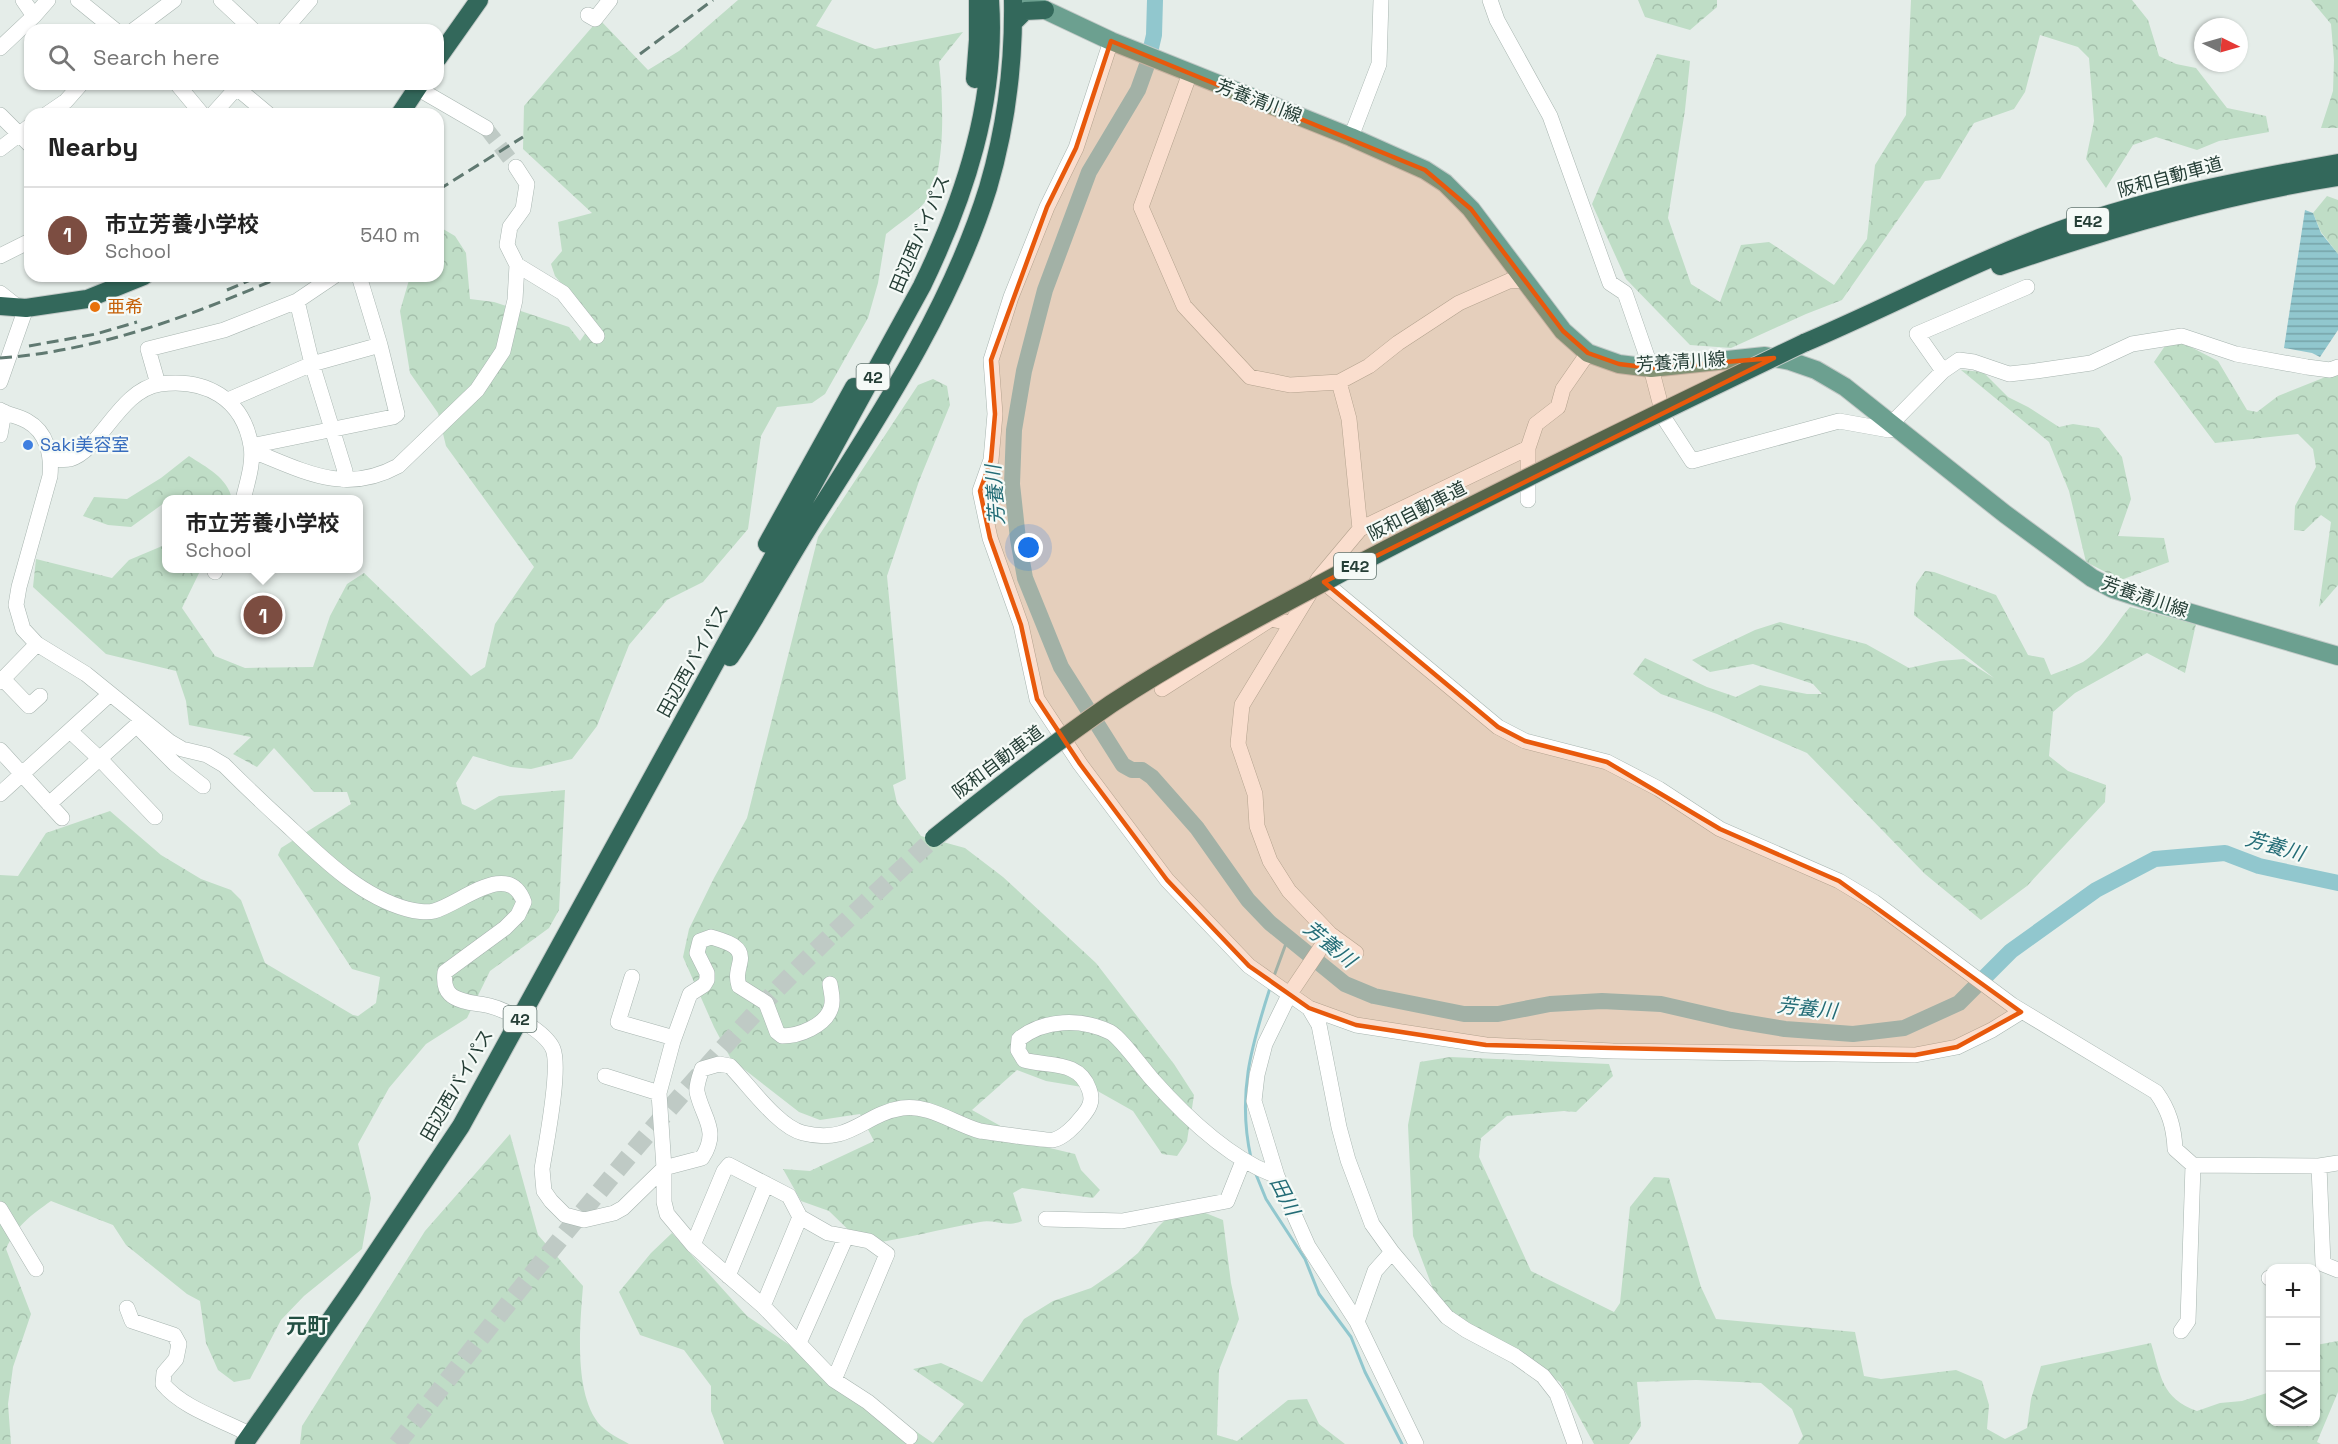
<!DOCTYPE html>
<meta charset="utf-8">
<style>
:root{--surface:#fff;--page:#f6f6f6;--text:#222;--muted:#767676;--line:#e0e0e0;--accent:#7c4d41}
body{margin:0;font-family:"Space Grotesk","Noto Sans JP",sans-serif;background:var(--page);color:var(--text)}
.controls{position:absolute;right:18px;bottom:18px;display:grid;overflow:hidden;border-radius:12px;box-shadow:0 2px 4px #0004}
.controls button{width:54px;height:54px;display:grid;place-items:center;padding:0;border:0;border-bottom:2px solid var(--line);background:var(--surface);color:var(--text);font:30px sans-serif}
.compass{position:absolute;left:2194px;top:18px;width:54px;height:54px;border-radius:50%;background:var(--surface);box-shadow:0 2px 4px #0004;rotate:95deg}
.you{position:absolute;left:1029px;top:548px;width:21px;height:21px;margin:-15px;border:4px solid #fff;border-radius:50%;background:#1a73e8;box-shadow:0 0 0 9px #1a73e833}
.badge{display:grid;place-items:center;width:39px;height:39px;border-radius:50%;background:var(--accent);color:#fff;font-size:20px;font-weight:700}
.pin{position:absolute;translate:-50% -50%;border:3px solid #fff;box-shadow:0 2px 6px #0006}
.popup{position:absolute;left:162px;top:495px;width:201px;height:78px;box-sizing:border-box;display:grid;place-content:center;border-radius:12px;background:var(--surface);filter:drop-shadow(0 2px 4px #0005);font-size:20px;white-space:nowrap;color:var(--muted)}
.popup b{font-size:22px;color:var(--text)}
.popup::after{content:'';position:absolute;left:50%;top:100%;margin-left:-12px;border:12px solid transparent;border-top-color:var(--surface)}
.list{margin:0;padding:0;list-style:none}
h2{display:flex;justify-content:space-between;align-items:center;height:78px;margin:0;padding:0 24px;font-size:26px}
h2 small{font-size:20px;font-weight:400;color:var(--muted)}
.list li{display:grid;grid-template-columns:39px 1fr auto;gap:18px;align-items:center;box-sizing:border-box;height:96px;padding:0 24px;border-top:2px solid var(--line)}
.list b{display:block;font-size:22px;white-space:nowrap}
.list p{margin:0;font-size:20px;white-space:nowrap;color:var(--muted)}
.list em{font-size:20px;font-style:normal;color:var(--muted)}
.icon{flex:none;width:33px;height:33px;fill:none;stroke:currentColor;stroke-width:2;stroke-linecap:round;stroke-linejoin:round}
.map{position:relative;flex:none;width:2338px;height:1444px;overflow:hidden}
.search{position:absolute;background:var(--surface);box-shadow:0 2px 4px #0004;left:24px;top:24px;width:420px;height:66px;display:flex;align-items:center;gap:15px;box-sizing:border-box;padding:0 21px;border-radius:18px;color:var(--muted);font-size:22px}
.panel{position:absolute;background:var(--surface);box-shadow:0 2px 4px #0004;left:24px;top:108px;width:420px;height:174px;border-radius:18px}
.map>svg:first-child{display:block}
</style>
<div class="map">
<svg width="2338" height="1444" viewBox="0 0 2338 1444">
<defs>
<pattern id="forest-crowns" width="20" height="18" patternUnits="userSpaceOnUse" patternTransform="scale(1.5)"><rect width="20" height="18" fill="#bfddc6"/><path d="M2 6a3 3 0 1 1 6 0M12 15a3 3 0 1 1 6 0" fill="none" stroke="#a4bfab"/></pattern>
<pattern id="water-rules" width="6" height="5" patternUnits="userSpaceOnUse" patternTransform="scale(1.5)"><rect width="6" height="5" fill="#91c7ce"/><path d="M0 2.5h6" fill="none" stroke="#76a3a8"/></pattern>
</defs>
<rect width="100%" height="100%" fill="#e5ede9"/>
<!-- forest -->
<path fill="url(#forest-crowns)" d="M738 0H832L816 26 875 49 963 32 939 62C943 96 947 173 926 201 916 213 898 224 886 234L878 283 868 318 825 394 812 403 777 407 761 436 748 529 703 582 667 600 629 645 597 726 572 759 531 769 511 767 473 756 456 783 462 804 475 810 499 796 565 790 559 910 549 928 490 971 467 1018 426 1044 389 1088 358 1144 371 1198 362 1249 304 1296 281 1320 250 1379 234 1382 218 1370 206 1343 200 1301 187 1294 126 1245 113 1225 51 1201C31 1215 16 1226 6 1249L31 1314 13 1367 8 1404 11 1444H0V875L18 876 46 833 110 811 161 855 201 879 231 890 241 900 265 963 353 1015 358 1016 376 1003 380 977 352 969 278 855 281 848 351 804 347 792H314L274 748 257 767 233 754 251 737 189 725 186 701 176 671 106 654 33 587 36 559 112 578 129 560 167 544V568L201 569 182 608 215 656 245 668 313 667 330 616 347 584 364 573 471 676 485 667 495 624 534 567 446 446 438 413 410 373 400 311 409 280 406 276H438V226L455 236 466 253 470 299 494 302 569 327 580 341 593 322 555 276 551 264 562 251 558 222 592 213 523 149 524 106 599 19 648 70 679 51Z
M1638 0H1717V7L1690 30 1645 17Z
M1911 0H2132L2148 20 2159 56 2176 64 2196 68 2227 108 2266 116 2269 132 2219 141 2197 150 2156 137 2133 145 2106 188 2086 159 2094 121 2089 58 2078 47 2040 35 2025 92 2014 109 1974 123 1940 179 1925 181 1842 300 1806 314 1731 348 1690 345 1626 279 1592 204 1657 54 1690 61 1685 110 1668 218 1691 284 1720 302 1741 245 1769 242 1834 285 1867 239 1875 165 1906 115Z
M2311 0H2338V128H2321L2333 91 2334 60 2331 24Z
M2327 196 2338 200V254L2321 232 2313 213Z
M2167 343H2183L2218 361 2247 410 2257 412 2278 396 2338 372V585L2319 607 2331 522 2321 515 2304 531 2294 530 2295 506 2316 467 2313 449 2298 434 2215 443 2154 362Z
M1961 370 1983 372 2008 397 2028 407 2059 427 2073 424 2099 428 2122 457 2131 499 2118 536 2164 538 2169 562 2121 580 2086 562 2069 491 2049 442Z
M933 379 947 386 950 405 919 481 887 576 906 779 893 785 897 803 921 836 965 848 1003 877 1096 963 1174 1064 1194 1095 1187 1141 1177 1156 1162 1154 1133 1111 1094 1089 1046 1081 1017 1070 972 1110 1033 1144 1075 1154 1081 1170 1100 1190 1093 1198 1022 1188 1013 1193 1022 1221C1005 1228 996 1219 980 1222 941 1229 903 1239 864 1245L829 1211 801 1201 783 1169 810 1171 874 1141 860 1114 820 1120 799 1112 731 1059 714 1027 683 957 689 929 714 878 747 818 818 537 918 385Z
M189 456C206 467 228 478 232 499L173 500 171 498 131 527 108 525 83 516 94 497 127 499 161 478Z
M1925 571 1934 572 1996 595 2028 655 2044 658 2051 675C2061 671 2073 667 2083 662 2101 651 2116 623 2130 607L2196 624 2185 673 2147 653 2075 693 2053 712 2049 756 2068 771 2106 785 2105 802 2027 886 1981 920 1925 874 1807 753 1717 714 1661 694 1633 674 1645 658 1707 687 1736 697 1760 685 1807 694H1822L1813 684 1753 664 1710 672 1692 660 1755 630 1780 622 1866 644 1909 668 1940 661 1964 659 1994 678 1914 615 1916 584Z
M1450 1057 1609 1064 1613 1076 1576 1112 1564 1111 1507 1116 1481 1138 1479 1157 1531 1271 1614 1312 1620 1303 1630 1207 1654 1177 1669 1178 1701 1287 1716 1319 1855 1332 1864 1376 1881 1379 1956 1370 1982 1381 1989 1405 1987 1429 2005 1439 2027 1428 2031 1399 2041 1366 2151 1343C2161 1376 2161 1398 2197 1411L2220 1403 2242 1401 2270 1392V1422H2316V1345L2338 1341V1392L2317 1442 2321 1444H1798L1803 1436 1792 1409 1761 1383 1696 1380 1637 1382 1641 1426 1629 1444H1594L1560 1382 1441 1310 1413 1236 1408 1125 1420 1062Z
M510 1134 538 1235 583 1286C580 1325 573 1396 601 1426 608 1433 620 1439 629 1444H300L302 1426 425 1231Z
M1198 1210 1223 1220 1231 1283 1239 1319 1219 1370 1217 1435 1237 1441 1288 1400 1307 1399 1319 1424 1345 1444H724L711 1411V1386L684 1350 640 1335 619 1292 651 1253 672 1233 747 1316 933 1443 964 1404 913 1369 941 1363 982 1382 1024 1319 1053 1301 1091 1288 1119 1269 1138 1253 1157 1228 1174 1211Z"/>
<!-- water -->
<path fill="url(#water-rules)" d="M2305 210 2313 213 2321 233 2338 254V330L2320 357 2312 353 2284 348Z"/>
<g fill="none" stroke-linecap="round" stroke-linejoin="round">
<!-- stream -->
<path stroke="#91c7ce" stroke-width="3" d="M1274 976 1288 938
M1251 1158C1237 1095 1251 1047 1270 988
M1255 1172 1266 1199 1305 1259 1319 1294 1351 1337 1365 1372 1402 1444"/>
<!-- river -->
<path stroke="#91c7ce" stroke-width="16" d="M1155 0 1154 35 1147 65 1138 90 1089 172 1045 290 1024 371 1014 430 1012 484 1018 539 1025 578 1061 667 1123 765 1132 770H1142L1152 777 1197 828 1248 900 1270 923 1345 984 1374 996 1464 1014H1498L1550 1004 1602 1001 1661 1004 1731 1020 1785 1029 1853 1034 1904 1028 1959 1003 2011 951 2096 890 2155 859 2225 853 2259 866 2338 883"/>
<!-- minor-tunnel -->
<path stroke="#bfcac5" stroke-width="15" stroke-dasharray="15 8" stroke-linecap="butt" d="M486 128 516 167"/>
<!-- highway-tunnel -->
<path stroke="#bfcac5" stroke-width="18" stroke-dasharray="18 9" stroke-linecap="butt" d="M397 1444C513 1297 629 1149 756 1012 812 951 874 895 934 838"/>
<defs>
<path id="minor" d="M23 0 34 16
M78 0 115 30
M221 0 253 30
M1490 0 1497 20 1550 116 1610 283 1625 293 1651 368 1664 418 1692 461 1839 421 1889 430 1892 423 1943 371 1959 360 1974 362 2009 374 2036 371 2091 363 2132 344 2182 336 2236 354 2307 367 2330 370 2338 367
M588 15 595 19 610 0
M134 30 174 0
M284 30 310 0
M1111 41 1076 148 1047 207 1011 297 991 360 995 414 991 460 980 491 990 538 1021 625 1037 699 1080 764 1167 880 1249 966 1309 1008 1319 1025 1339 1127 1348 1160 1372 1224 1392 1252 1447 1317 1466 1330 1515 1356 1543 1376 1557 1394 1575 1444
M0 48 34 16 48 0
M1190 73 1141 207 1184 306 1250 377 1290 385 1339 382 1369 366 1398 343 1459 303 1509 281 1524 280
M177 84 202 114
M237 88 268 114
M417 88 486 128
M47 114 66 101 81 84
M213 114 240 84
M0 115 30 145
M1351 137 1379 64 1381 0
M0 149 30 126
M0 256 30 241
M517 265 563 293 597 336
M0 293 19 308
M297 301 312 364 345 471 344 480
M1943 371 1917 334 2027 287
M0 382 26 308
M1339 382 1349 419 1360 529
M158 384 148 349 224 330 297 301 334 276
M228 400 312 364 380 345
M0 410C8 415 18 416 27 421 47 432 52 455 50 476L19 587 16 605 23 629 37 644 86 674 170 742 182 749 207 755 224 765C245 786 266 806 287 825 322 858 360 896 407 909 414 911 427 913 434 911 462 903 508 859 524 902L518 915 505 928 445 972C444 980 444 988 450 994 459 1003 478 1003 490 1006 507 1010 546 1032 553 1049 561 1069 546 1144 542 1169L544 1191 551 1201 565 1215 584 1220 614 1213 623 1208 664 1168 702 1158C720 1130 703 1119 697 1092 696 1085 700 1075 702 1069L719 1064 730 1066C749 1085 778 1127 803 1133 851 1145 863 1114 902 1108 929 1104 955 1124 980 1131 987 1132 1048 1141 1053 1140 1063 1138 1075 1126 1081 1118 1089 1109 1094 1101 1089 1089 1079 1060 1049 1067 1024 1060L1018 1050 1019 1039C1044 1019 1081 1018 1110 1032 1120 1037 1143 1069 1152 1079 1184 1115 1231 1160 1277 1176
M0 435 4 412
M251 446 258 453C307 473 347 494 398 466L477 390 503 351 515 300 517 265 507 245 510 227 523 209 527 184 516 167
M251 446 393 417 397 414 380 345 359 276
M52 459C57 459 65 460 70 459 101 450 119 390 160 384 205 378 243 398 251 446 254 463 247 483 243 500
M1528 500V448L1536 424 1558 407 1563 389 1588 353
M215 572 216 568
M1319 578 1498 727 1525 741 1607 762 1659 789 1720 829 1839 881 1874 902 2012 1005 2156 1092C2169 1110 2174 1127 2175 1149L2193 1165 2319 1166 2338 1163
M3 679 29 706 40 696
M0 682 37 644
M1162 689 1271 619 1290 623
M140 729 175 764 203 786
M70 731 100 759 155 817
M0 750 62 818
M0 794 110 694
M49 804 137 725
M1330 934 1356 953
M632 977 618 1022 674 1038
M830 984C831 992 834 1000 831 1008 825 1026 799 1036 782 1036L777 1032 766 1003 739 986C736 976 738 972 740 962 744 945 723 941 711 937L700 941 697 953 707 973V980L704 985 690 994 673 1041 659 1093 664 1168V1202L667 1214 693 1245 763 1306 834 1380 868 1402 910 1437
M1309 1008 1356 1025 1486 1045 1613 1051 1915 1055 1957 1047 1992 1030 2021 1012
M605 1076 659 1093
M2319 1166 2323 1264 2338 1270
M0 1209 36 1269
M1046 1219 1122 1221 1227 1201 1243 1161
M693 1245 724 1171 729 1165 789 1196 800 1217 828 1233 869 1241 887 1254 834 1380
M728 1276 766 1184
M2269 1278H2270
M763 1306 800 1217
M127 1308 132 1321 174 1335 179 1344 176 1359 164 1373 163 1384C182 1407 217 1418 243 1431
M1357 1322 1375 1271 1392 1252
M2181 1331 2188 1321 2193 1165
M799 1343 846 1237
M1416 1444 1357 1322 1308 1246 1277 1176 1254 1101 1257 1075 1265 1044 1289 995 1330 934 1289 891 1270 861 1257 826 1255 794 1238 744 1242 705 1319 578 1360 529 1528 448"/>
<path id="major" d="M1024 0 1111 41 1351 137 1425 170 1445 183 1471 209 1563 331 1588 353 1619 364 1651 368 1765 356 1790 361 1816 370 1845 387 2005 514 2092 578 2113 589 2150 601 2338 656"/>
<path id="highway" d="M1013 23 1025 11 1045 10
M438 58 479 0
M975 79 978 40V0
M400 114 420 84
M2000 266C2111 228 2222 195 2338 177
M0 306 26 308 87 299 144 276
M1804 343C1884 309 1961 268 2042 237 2137 200 2238 181 2338 163
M767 544 854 387
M730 657C760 612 785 564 815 517 881 413 951 307 988 188 1006 127 1014 64 1013 0
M244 1444 352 1289 461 1126 922 286C965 197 997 100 990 0"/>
</defs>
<!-- minor casing -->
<use href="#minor" stroke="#a8b5b0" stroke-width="16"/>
<!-- major casing -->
<use href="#major" stroke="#c2c9c7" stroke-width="20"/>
<!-- highway casing -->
<use href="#highway" stroke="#c2c9c7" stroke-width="20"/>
<!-- minor -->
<use href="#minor" stroke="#fff" stroke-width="15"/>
<!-- major -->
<use href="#major" stroke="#6ca090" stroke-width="18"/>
<!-- highway -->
<use href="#highway" stroke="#33685b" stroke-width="18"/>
<!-- rail -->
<path stroke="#607971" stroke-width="3" stroke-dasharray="12 6" stroke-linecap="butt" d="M640 54 713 0
M438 190 523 137
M227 290 260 276
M29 346 96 334 137 322
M0 358C99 351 193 315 283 276"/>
<defs>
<path id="highway-bridge" d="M934 838C992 792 1050 746 1111 704 1185 655 1265 614 1343 572 1495 492 1650 417 1804 343"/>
</defs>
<!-- highway-bridge casing -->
<use href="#highway-bridge" stroke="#c2c9c7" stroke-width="20" stroke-linecap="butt"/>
<!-- highway-bridge -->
<use href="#highway-bridge" stroke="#33685b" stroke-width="18"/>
</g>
<!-- marked area -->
<path fill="#e8590c" fill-opacity="0.2" stroke="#e8590c" stroke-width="4.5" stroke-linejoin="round" d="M1111 41 1425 170 1471 209 1563 331 1588 353 1619 364 1651 368 1774 358 1324 582 1498 727 1525 741 1607 762 1720 829 1839 881 2021 1012 1957 1047 1915 1055 1486 1045 1356 1025 1309 1008 1249 966 1167 880 1080 764 1037 699 1021 625 990 538 980 491 991 460 995 414 991 360 1047 207 1076 148Z"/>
<!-- markers -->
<circle fill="#e8710a" stroke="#f5faf7" stroke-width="2" cx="95" cy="307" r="6"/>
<circle fill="#3f7fe0" stroke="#f5faf7" stroke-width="2" cx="28" cy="445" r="6"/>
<g text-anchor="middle" stroke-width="4.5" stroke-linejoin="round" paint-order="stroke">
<!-- shield labels -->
<g fill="#f5faf7" stroke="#637670" stroke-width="1.5">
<rect x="2067" y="208" width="42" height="26" rx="4.5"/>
<rect x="856.5" y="364" width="33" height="26" rx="4.5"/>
<rect x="1334" y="553" width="42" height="26" rx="4.5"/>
<rect x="503.5" y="1006" width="33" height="26" rx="4.5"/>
</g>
<g font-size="16" font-weight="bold" fill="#253e36">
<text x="2088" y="227">E42</text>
<text x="873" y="383">42</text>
<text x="1355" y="572">E42</text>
<text x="520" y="1025">42</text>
</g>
<!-- street labels -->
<g font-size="18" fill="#253e36" stroke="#f5faf7">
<text transform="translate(1259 101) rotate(21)" y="6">芳養清川線</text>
<text transform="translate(2170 177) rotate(-15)" y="6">阪和自動車道</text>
<text transform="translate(920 234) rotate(-67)" y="6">田辺西バイパス</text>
<text transform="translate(1681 362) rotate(-4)" y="6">芳養清川線</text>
<text transform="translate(1417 511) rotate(-27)" y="6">阪和自動車道</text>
<text transform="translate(2145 597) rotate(19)" y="6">芳養清川線</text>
<text transform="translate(693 661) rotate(-61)" y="6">田辺西バイパス</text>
<text transform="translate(998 762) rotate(-37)" y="6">阪和自動車道</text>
<text transform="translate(457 1085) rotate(-60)" y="6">田辺西バイパス</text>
</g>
<!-- food labels -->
<g font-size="18" fill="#c56008" stroke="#f5faf7" text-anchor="start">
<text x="107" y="313">亜希</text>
</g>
<!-- shop labels -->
<g font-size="18" fill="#366cbe" stroke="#f5faf7" text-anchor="start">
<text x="40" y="451">Saki美容室</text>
</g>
<!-- water labels -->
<g font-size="20" font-style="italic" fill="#236c76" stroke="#f5faf7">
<text transform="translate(995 495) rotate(-94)" y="7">芳養川</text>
<text transform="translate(2275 846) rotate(16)" y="7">芳養川</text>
<text transform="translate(1330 944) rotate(39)" y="7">芳養川</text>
<text transform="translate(1807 1008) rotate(6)" y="7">芳養川</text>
<text transform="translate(1285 1196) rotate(63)" y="7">田川</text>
</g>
<!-- quarter labels -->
<g font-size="21" font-weight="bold" fill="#224f42" stroke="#f5faf7">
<text x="307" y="1333">元町</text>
</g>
</g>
</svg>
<div class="controls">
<button>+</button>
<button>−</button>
<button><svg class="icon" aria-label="layers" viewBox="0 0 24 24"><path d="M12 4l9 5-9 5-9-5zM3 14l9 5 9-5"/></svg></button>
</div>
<svg class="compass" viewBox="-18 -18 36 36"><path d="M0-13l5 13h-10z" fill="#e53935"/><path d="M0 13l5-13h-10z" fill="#767676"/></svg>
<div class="you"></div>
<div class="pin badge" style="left:263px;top:615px">1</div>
<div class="popup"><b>市立芳養小学校</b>School</div>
<div class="search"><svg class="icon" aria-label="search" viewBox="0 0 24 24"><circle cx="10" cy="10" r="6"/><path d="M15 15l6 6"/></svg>Search here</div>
<section class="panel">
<h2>Nearby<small></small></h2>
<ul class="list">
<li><span class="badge">1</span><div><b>市立芳養小学校</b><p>School</p></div><em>540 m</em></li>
</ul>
</section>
</div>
